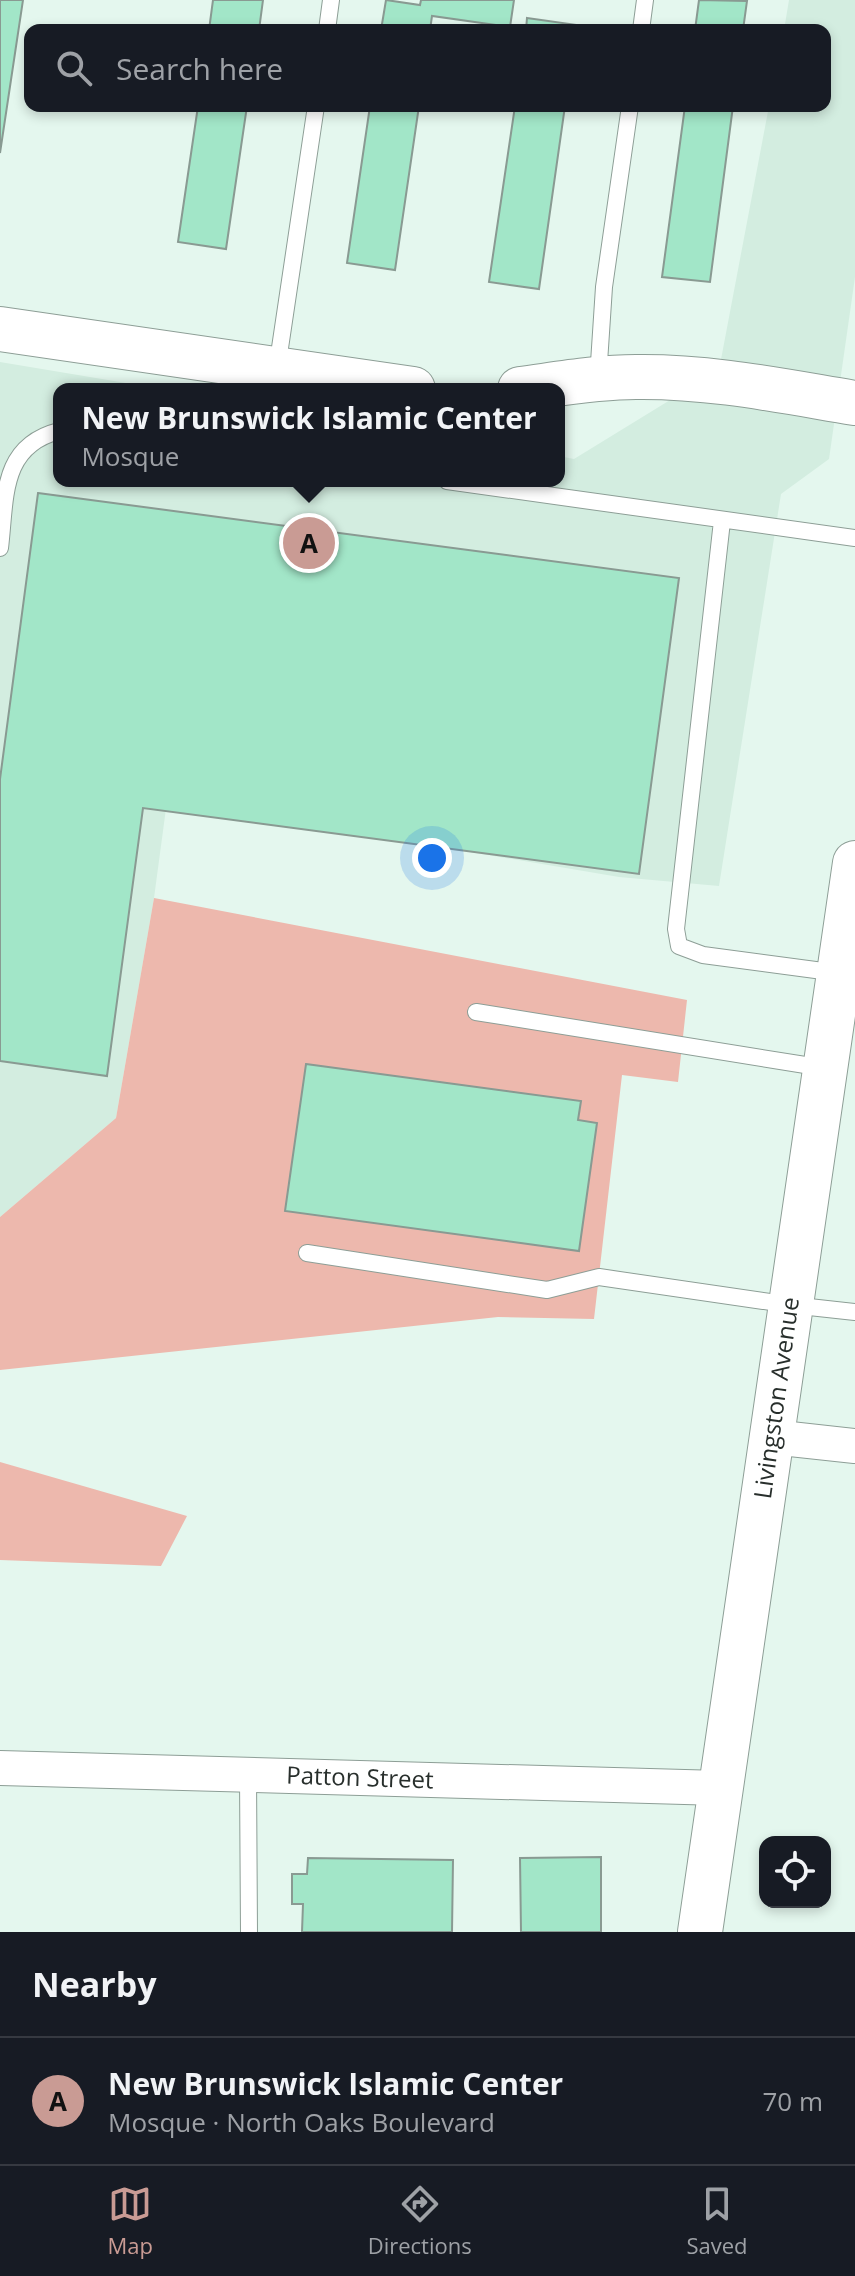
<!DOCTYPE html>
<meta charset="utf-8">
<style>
:root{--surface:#171b24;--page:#20242c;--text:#f1f3f6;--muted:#9ea1a6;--line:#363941;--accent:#c99b94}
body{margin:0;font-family:"Open Sans",sans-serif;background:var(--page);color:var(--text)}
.controls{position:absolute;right:24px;bottom:24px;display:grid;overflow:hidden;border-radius:16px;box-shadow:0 4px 12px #0003}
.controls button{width:72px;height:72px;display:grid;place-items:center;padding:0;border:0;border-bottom:2px solid var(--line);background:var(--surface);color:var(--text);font:40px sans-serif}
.you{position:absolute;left:432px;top:858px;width:28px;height:28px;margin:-20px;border:6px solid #fff;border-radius:50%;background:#1a73e8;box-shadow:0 0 0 12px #1a73e833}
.badge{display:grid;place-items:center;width:52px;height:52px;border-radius:50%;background:var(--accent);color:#111;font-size:26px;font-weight:700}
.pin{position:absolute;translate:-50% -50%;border:4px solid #fff;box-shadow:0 2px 8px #0006}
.popup{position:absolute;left:53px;top:383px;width:512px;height:104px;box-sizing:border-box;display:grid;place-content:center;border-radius:16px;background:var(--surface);filter:drop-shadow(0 2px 6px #0005);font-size:26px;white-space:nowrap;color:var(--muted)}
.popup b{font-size:30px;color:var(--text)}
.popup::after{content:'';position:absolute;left:50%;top:100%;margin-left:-16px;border:16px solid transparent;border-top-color:var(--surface)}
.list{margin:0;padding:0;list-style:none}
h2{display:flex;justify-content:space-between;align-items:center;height:104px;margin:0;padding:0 32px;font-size:34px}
h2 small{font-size:26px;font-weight:400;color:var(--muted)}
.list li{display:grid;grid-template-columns:52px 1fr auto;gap:24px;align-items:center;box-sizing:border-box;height:128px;padding:0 32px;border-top:2px solid var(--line)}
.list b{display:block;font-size:30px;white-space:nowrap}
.list p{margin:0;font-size:26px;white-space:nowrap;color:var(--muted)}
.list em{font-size:26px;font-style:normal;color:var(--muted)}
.icon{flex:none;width:44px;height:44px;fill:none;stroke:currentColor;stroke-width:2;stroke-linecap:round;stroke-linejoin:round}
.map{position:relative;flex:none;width:855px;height:1932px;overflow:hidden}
.search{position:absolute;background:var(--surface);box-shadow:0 4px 12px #0003;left:24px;right:24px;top:24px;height:88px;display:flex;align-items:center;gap:20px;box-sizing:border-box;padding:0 28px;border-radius:16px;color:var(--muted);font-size:30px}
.sheet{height:232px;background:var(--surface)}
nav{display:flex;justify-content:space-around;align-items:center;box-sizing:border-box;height:112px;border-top:2px solid var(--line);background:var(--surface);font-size:22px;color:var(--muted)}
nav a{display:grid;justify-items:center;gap:4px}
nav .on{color:var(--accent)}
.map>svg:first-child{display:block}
</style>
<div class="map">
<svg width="855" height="1932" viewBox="0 0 855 1932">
<rect width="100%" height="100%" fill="#e4f7ee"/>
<!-- built -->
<path fill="#d3ede0" d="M789 0H855V277L829 459 781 494 719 886 619 877 167 801 154 898 116 1118 0 1217V362L162 389H59V481H559V456L574 459 719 370 769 106H825V30H784Z"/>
<!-- green -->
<path fill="#edb8ad" d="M154 898 687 1000 678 1082 622 1075 594 1319 498 1317 0 1370V1217L116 1118Z
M0 1462 187 1516 161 1566 0 1560Z"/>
<!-- building -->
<path fill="#a2e6c8" stroke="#899a92" stroke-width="2" d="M0 0H23L0 153Z
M213 0H263L259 30H209Z
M386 0 420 5 421 0H514L510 27 432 16 430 30H381Z
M699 0 747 1 743 30H695Z
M527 18 577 25 576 30H526Z
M198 106H247L226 249 178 242Z
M370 106H419L395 270 347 263Z
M515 106H565L539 289 489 282Z
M685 106H733L710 282 662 277Z
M38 493 679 578 639 874 143 808 107 1076 0 1061V779Z
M306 1064 581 1101 578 1120 597 1123 579 1251 285 1211Z
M601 1857V1932H521L520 1858Z
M308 1858 453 1860 452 1932H302L303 1904H292V1874H307Z"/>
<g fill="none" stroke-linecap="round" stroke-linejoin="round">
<defs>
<path id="lane" d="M327 30 331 0
M641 30 645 0
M277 368 316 106
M598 378 604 287 630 106
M447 481 855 538
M722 521 676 929 679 946 703 955 838 973
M0 548C6 499 0 446 59 431
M476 1012 824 1068
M307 1253 547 1290 599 1277 791 1305 855 1312
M248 1775 249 1932"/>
<path id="street" d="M772 1437 855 1446
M0 1768 720 1788"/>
<path id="secondary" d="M0 329 413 389
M520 389C558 384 597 377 636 377 710 376 782 391 855 403
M700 1932 855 863"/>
</defs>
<!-- lane casing -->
<use href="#lane" stroke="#8d9e96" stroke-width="18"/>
<!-- street casing -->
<use href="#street" stroke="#8d9e96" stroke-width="36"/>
<!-- secondary casing -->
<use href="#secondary" stroke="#8d9e96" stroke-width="46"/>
<!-- lane -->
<use href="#lane" stroke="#fff" stroke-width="16"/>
<!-- street -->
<use href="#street" stroke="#fff" stroke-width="34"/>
<!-- secondary -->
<use href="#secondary" stroke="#fff" stroke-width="44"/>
</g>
<g text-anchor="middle" stroke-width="8" stroke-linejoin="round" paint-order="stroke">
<!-- street labels -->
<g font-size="24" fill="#282f2c" stroke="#fff">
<text transform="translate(777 1398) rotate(-82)" y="8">Livingston Avenue</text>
<text transform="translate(360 1778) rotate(2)" y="8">Patton Street</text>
</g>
</g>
</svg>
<div class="controls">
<button><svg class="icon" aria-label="locate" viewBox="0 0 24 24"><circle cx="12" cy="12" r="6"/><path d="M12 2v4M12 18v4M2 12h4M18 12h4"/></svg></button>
</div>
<div class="you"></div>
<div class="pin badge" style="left:309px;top:543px">A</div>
<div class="popup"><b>New Brunswick Islamic Center</b>Mosque</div>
<div class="search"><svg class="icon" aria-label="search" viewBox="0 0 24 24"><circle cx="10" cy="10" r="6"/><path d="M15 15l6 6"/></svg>Search here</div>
</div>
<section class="sheet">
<h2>Nearby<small></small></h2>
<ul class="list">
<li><span class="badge">A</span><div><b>New Brunswick Islamic Center</b><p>Mosque · North Oaks Boulevard</p></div><em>70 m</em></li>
</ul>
</section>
<nav>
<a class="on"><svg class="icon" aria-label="map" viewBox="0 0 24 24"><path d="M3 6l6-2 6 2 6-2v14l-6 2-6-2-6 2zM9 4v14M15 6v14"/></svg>Map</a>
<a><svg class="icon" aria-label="directions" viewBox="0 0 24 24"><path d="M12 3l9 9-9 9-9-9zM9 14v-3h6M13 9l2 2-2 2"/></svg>Directions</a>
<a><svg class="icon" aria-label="saved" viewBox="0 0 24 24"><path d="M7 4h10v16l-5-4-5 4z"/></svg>Saved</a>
</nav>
